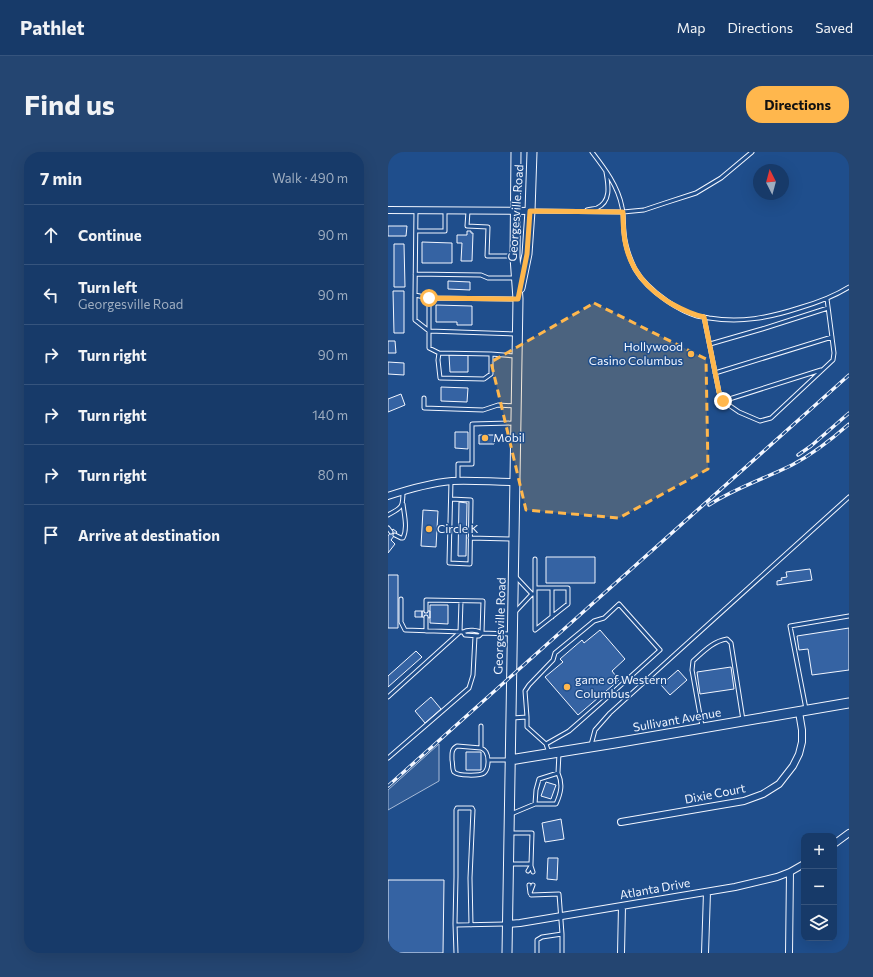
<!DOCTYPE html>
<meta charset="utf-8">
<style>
:root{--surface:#173a69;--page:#244571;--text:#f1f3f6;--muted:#9eadc0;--line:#36547d;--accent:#ffb74d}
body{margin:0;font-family:Commissioner,sans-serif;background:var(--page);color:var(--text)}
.controls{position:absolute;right:12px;bottom:12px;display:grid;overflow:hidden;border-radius:8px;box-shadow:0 4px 16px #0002}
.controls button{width:36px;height:36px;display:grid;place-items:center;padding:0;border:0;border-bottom:1px solid var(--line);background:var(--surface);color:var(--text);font:20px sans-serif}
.compass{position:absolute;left:365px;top:12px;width:36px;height:36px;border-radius:50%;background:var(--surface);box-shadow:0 4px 16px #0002;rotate:354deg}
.stop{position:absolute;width:12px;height:12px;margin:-9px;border:3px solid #ffb74d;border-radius:50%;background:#fff}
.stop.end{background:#ffb74d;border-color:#fff;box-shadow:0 1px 4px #0008}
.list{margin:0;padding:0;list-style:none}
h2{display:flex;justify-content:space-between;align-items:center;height:52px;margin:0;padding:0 16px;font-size:17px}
h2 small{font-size:13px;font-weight:400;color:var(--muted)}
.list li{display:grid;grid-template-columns:26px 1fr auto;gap:12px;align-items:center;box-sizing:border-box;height:60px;padding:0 16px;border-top:1px solid var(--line)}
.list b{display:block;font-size:15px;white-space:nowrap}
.list p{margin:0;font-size:13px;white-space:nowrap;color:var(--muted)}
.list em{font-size:13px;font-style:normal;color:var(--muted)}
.icon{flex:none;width:22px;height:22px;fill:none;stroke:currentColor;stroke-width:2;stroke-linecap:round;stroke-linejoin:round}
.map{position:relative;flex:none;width:461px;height:801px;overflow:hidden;border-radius:16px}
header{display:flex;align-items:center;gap:24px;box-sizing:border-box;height:56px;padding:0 20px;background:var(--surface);border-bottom:1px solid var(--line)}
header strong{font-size:19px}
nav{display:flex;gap:22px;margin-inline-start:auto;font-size:14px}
.intro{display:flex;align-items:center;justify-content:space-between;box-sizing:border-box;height:96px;padding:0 24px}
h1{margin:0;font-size:28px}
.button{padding:10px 18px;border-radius:16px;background:var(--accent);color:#111;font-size:14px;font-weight:700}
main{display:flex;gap:24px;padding:0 24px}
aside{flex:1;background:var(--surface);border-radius:16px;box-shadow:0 4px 16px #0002}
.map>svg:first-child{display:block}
</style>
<header>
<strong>Pathlet</strong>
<nav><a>Map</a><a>Directions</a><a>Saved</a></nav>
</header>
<div class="intro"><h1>Find us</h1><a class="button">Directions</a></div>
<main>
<aside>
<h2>7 min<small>Walk · 490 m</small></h2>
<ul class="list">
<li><svg class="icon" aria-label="ahead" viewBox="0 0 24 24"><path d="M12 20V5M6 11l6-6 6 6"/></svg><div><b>Continue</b></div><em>90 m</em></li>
<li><svg class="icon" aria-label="left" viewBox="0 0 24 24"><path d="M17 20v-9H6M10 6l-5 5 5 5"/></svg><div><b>Turn left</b><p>Georgesville Road</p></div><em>90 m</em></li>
<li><svg class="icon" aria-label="right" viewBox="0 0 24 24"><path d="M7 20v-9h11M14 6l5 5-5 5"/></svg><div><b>Turn right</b></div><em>90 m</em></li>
<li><svg class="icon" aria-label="right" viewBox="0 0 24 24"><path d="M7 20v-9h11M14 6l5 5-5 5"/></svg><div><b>Turn right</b></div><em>140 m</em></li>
<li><svg class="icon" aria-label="right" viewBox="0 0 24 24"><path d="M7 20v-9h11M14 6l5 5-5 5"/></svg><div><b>Turn right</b></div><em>80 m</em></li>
<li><svg class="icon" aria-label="arrive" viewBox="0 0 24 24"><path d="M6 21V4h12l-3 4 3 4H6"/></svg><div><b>Arrive at destination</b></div></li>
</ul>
</aside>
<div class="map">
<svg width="461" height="801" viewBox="0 0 461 801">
<rect width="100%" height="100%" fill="#1f4e8c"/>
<!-- built -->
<path fill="#305b95" stroke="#a8bbd7" d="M51 592V629L0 658V638Z"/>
<!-- building -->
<path fill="#3563a3" stroke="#f2f6ff" d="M0 74H19L18 84H0Z
M79 79H83V81H85L84 109H73L74 91H69V83H79Z
M34 90 64 91V111H34Z
M6 92H16L17 135H6Z
M60 129 82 130V138L60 137Z
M5 139H16V181H6Z
M48 153 84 154V173H69V170H48Z
M0 189H7L8 201H0Z
M61 203H80V220H62Z
M0 210 16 211V223L0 222Z
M53 235 80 236 79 250 53 249Z
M13 242 17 253 0 260V247Z
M67 280H80V297L67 296Z
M91 283H106V292H91Z
M71 350 79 351 78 404H70Z
M35 358 50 359 48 395 33 394Z
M5 377 9 380 3 388 7 392 0 401V384Z
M158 405H207V431H158Z
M422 417 424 428 389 433V429L394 428 393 426 399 425 398 420Z
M0 423H10V476H0Z
M42 453H60V472L42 471Z
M27 459H34V465H27Z
M34 459H42V466L34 465Z
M461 476V518L424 523 420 497 411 498 409 484Z
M212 478 237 507 224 519 231 528 190 563 157 525 175 510 172 507 194 488 196 491Z
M28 499 34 505 0 535V524Z
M343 515 346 537 312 542 309 520Z
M290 518 299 528 282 543 273 533Z
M43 545 53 557 37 571 27 559Z
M78 600H93V618H78Z
M158 630 168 633 163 647 153 644Z
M173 667 176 687 157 690 154 671Z
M160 706H170L169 728 159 727Z
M0 728H56L55 801H0Z"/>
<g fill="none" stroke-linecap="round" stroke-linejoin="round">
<defs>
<path id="lane" d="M204 0C217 17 230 34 234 55 236 63 235 72 236 80 237 93 241 105 247 117 255 131 266 140 279 149 288 155 298 161 309 164 313 165 317 165 321 166 353 171 380 166 411 156 428 151 445 145 461 135
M28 58 27 143 41 146
M199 58C203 57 206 57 209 56 224 49 220 32 218 20
M80 59 79 74 100 75 99 104H126
M144 59 235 60 256 58 277 51 308 41 333 26 364 0
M28 79H57V58
M27 122 93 123 100 126H126
M27 143V168L41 179V196L51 201
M316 165 331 240 335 249 351 260 372 269 383 266 445 208 446 201 439 147
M127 182 41 179V146L129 147
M322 192 374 177 440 156
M103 202 51 201 50 208 52 226 96 227 103 222V202L127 204
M327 221 444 185
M36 246V256L95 258 110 253 127 254
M335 249 433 218
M70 328V312H84V272L126 271
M63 347 83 348 82 412 61 411 63 329
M0 363C14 355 15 356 15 339
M0 376 3 380
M7 383 13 386H15C20 376 16 362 15 352
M82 386 124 387
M128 425 144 442
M147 436H180V452L147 478V407
M13 447V470L17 478 75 480C80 477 90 478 94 481L91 484 77 483 75 480
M38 459V448L95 449 94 481 122 482
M128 459 144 442H147
M38 465V479
M164 465V436
M0 545 72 480 73 449
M418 557 402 474 461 464
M139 565V575L158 592
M124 566 139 565 137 539 141 533 165 508 167 501 206 469 216 466 231 452 272 498 213 551 181 579 158 592 161 601
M314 574 304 518 305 509C315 500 325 489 339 487L343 491 355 568
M203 593 207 578 222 561 461 345
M69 594 93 596C95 597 97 598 98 600 101 605 101 617 96 621 92 624 70 624 66 620 64 617 65 612 64 608 64 602 63 597 69 594Z
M93 596V574
M0 606 81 536 85 523 87 484
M100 608H120
M170 621 171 601
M123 662 147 652H168C173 641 175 632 170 621L151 627 148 638 147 652
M123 681H144L143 712
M123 712H143V714
M140 719 143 714 145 720
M141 733 142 741
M145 733 142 741 143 743 171 742 174 782V801
M67 772 68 801
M83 773 82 726 85 658 84 656H69L68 658V725L67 772 69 773 117 772
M149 801V788L154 785 174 782"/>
<path id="street" d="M0 58 142 59
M0 344C21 337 42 331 64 329 85 328 106 330 127 330
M233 670 356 649 375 642 391 632 405 614 411 602 414 590V578L411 560
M446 692 461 681
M119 772 132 771 347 735 389 725 402 720 416 712
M233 801 234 754
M317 801 319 740
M401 801 402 720"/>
<path id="secondary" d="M132 136 139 102 142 59 144 0
M122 608 227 591 461 551
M119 801C123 583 126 365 130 147L127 105 128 0"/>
</defs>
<!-- lane casing -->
<use href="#lane" stroke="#f2f6ff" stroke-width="5"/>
<!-- street casing -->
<use href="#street" stroke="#f2f6ff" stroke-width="8"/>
<!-- secondary casing -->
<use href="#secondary" stroke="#f2f6ff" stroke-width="11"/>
<!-- lane -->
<use href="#lane" stroke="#1f4e8c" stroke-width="3"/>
<!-- street -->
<use href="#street" stroke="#1f4e8c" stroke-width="6"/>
<!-- secondary -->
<use href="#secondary" stroke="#1f4e8c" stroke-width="9"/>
<defs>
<path id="rail" d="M410 303 423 294 461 261
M321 353C347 336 376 327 404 313 425 302 443 288 461 272
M0 634 461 223"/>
</defs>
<!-- rail casing -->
<use href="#rail" stroke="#f2f6ff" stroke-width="3.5"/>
<!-- rail -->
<use href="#rail" stroke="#1f4e8c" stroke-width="2" stroke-dasharray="6" stroke-linecap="butt"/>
</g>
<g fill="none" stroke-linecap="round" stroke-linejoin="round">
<!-- route -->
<path stroke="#ffb74d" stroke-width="5" d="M41 146 130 147 139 102 142 59 235 60C235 71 235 83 238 94 244 120 260 137 282 151 293 157 304 163 316 165L331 240 335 249"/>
</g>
<!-- marked area -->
<path fill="#ffb74d" fill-opacity="0.2" stroke="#ffb74d" stroke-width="3" stroke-dasharray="8 5" stroke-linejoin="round" d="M206 151 318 207 320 317 231 366 138 358 103 210Z"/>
<!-- markers -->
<g fill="#ffb74d" stroke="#1f4e8c" stroke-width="1.5">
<circle cx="303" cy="202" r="4"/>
<circle cx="97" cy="286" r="4"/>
<circle cx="41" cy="377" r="4"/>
<circle cx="179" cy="535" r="4"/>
</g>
<g text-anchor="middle" stroke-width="3" stroke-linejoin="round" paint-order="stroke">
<!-- street labels -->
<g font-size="12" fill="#f2f6ff" stroke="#1f4e8c">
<text transform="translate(128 61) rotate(-86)" y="4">Georgesville Road</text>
<text transform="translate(112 474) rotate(-88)" y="4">Georgesville Road</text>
<text transform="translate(289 568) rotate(-10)" y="4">Sullivant Avenue</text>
<text transform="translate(327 642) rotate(-11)" y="4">Dixie Court</text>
<text transform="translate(267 737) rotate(-10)" y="4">Atlanta Drive</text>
</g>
<!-- poi labels -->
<g font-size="12" fill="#f2f6ff" stroke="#1f4e8c" text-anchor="start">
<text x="295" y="199" text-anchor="end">Hollywood<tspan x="295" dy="14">Casino Columbus</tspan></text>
<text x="105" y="290">Mobil</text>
<text x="49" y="381">Circle K</text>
<text x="187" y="532">game of Western<tspan x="187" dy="14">Columbus</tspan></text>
</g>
</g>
</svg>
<div class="controls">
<button>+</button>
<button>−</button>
<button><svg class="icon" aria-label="layers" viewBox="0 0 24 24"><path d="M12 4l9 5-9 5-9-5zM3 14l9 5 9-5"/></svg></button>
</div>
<svg class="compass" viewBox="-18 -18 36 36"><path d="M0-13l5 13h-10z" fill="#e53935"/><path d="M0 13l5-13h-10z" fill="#9eadc0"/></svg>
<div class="stop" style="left:41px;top:146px"></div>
<div class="stop end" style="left:335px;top:249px"></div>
</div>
</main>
